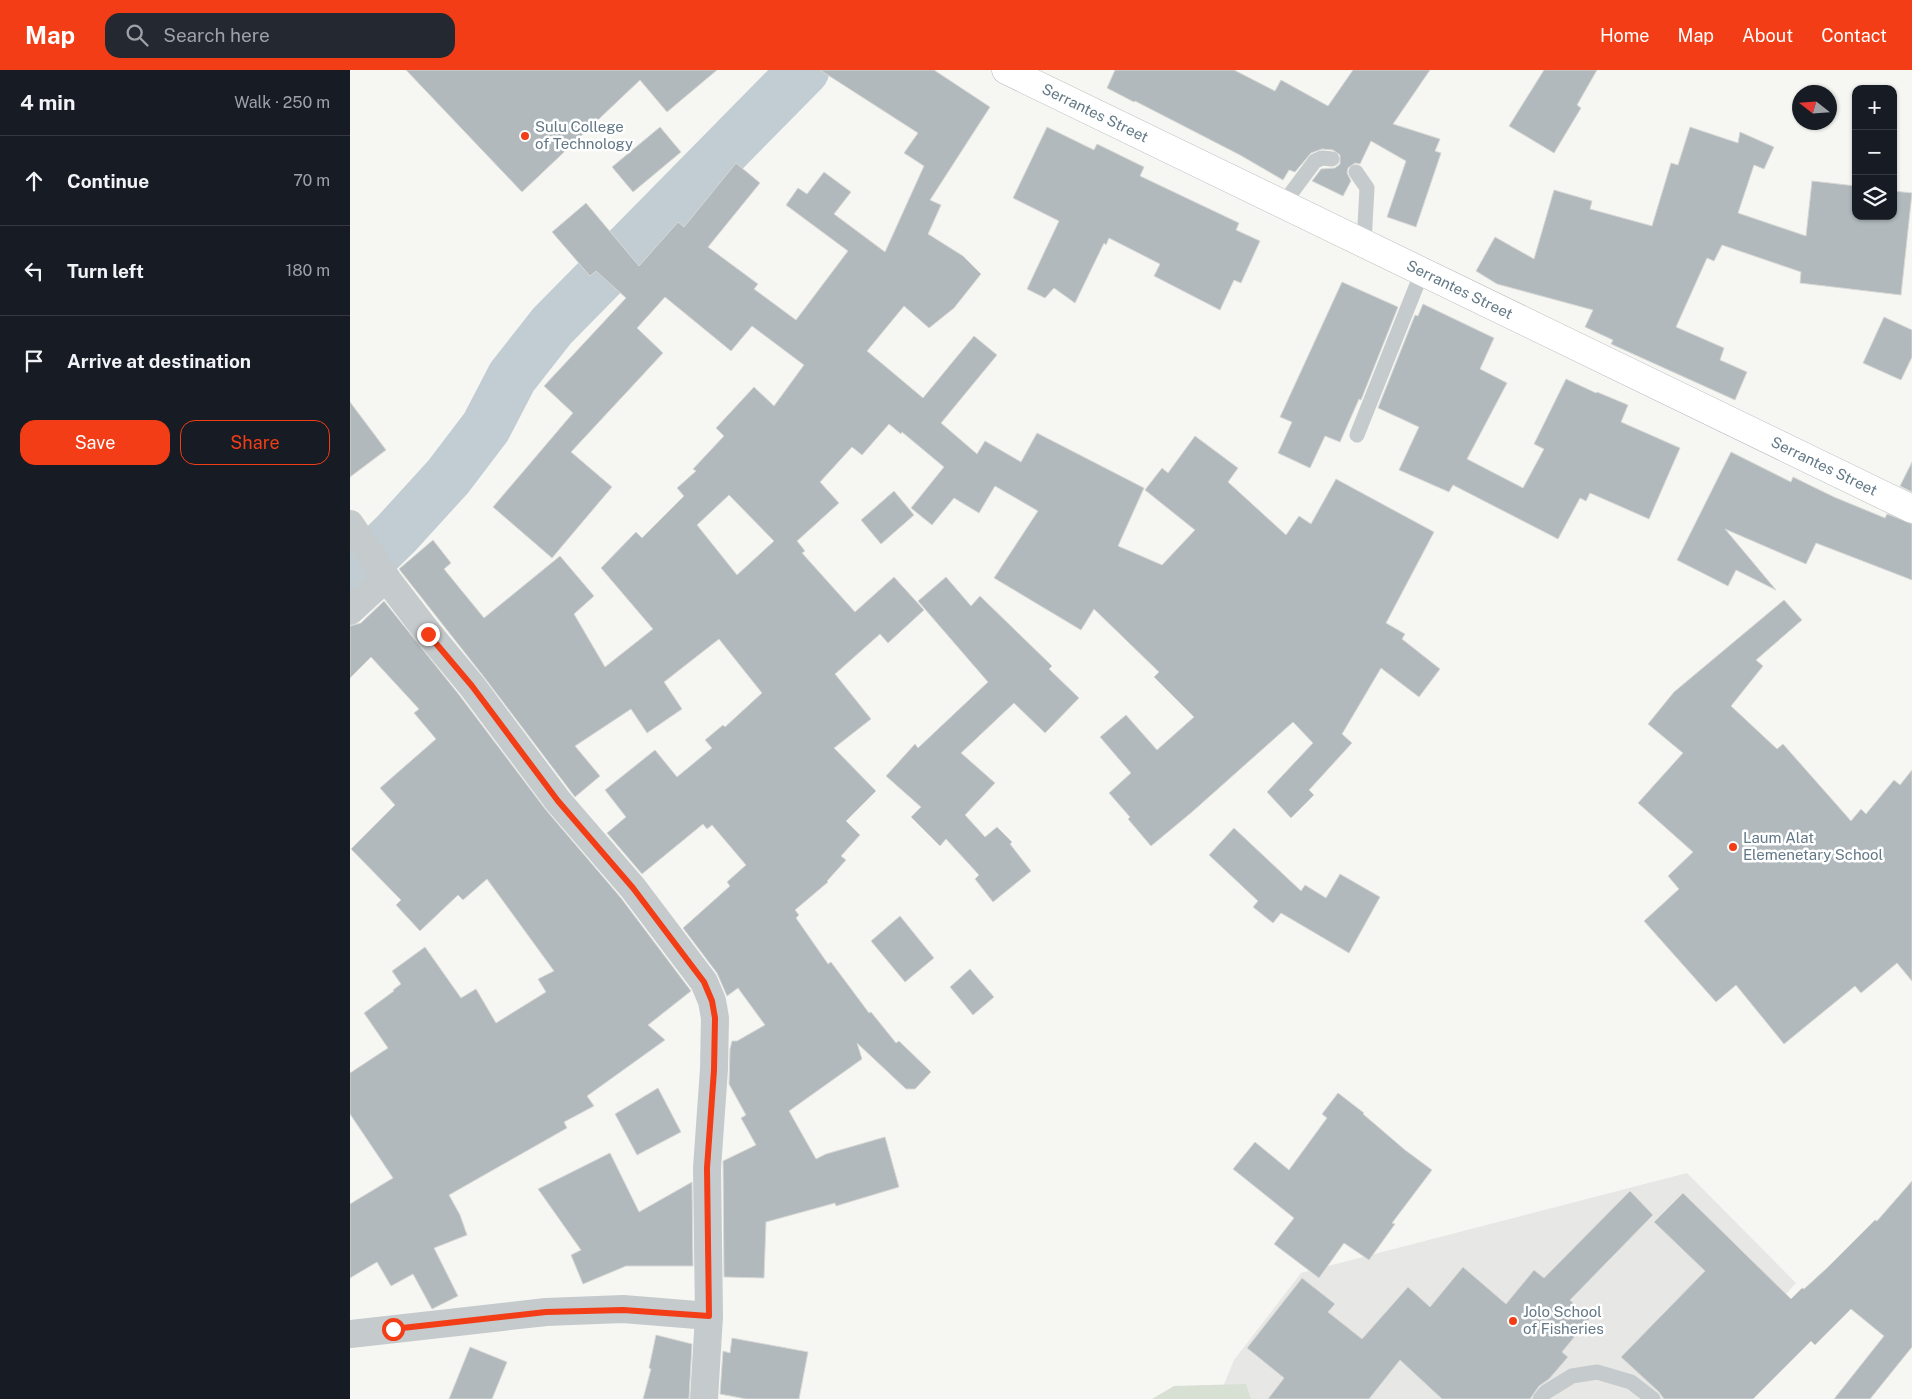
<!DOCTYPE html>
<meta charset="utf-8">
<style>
:root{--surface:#171b24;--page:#242831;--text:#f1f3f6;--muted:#9ea1a6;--line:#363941;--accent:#f23d16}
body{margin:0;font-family:"Public Sans",sans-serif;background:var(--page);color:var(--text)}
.controls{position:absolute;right:15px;top:15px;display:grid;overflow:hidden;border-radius:10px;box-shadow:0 1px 4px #0004}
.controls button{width:45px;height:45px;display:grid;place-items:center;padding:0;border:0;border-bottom:1px solid var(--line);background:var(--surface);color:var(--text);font:25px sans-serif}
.compass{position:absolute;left:1442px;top:15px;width:45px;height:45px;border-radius:50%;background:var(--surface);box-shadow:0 1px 4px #0004;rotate:287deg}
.stop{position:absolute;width:15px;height:15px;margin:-11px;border:4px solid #f23d16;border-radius:50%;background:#fff}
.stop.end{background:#f23d16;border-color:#fff;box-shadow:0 1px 5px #0008}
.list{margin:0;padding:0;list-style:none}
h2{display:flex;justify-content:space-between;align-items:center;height:65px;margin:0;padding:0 20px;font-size:21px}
h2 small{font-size:16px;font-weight:400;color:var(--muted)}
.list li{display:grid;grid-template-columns:32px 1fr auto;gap:15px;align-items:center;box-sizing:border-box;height:90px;padding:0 20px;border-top:1px solid var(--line)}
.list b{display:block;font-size:19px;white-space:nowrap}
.list em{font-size:16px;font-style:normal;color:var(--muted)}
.actions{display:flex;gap:10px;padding:15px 20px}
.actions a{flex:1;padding:11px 0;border:1px solid var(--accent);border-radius:15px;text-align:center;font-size:18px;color:var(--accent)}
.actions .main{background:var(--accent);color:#fff}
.icon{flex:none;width:28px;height:28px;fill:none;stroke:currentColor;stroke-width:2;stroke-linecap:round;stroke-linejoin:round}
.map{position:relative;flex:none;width:1562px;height:1329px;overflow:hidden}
header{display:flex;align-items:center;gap:30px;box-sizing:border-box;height:70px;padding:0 25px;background:var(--accent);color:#fff}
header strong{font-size:24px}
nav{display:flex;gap:28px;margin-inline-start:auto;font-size:18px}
.search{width:350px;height:45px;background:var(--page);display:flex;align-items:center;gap:12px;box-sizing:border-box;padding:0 18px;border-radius:15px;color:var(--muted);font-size:19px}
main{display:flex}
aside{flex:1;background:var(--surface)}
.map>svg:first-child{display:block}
</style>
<header>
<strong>Map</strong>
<div class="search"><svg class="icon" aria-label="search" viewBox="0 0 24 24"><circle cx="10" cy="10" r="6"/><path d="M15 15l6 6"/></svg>Search here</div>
<nav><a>Home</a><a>Map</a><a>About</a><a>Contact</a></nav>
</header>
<main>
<aside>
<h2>4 min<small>Walk · 250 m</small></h2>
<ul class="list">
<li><svg class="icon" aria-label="ahead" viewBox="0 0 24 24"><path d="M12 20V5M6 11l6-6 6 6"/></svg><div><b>Continue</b></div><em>70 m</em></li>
<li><svg class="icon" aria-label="left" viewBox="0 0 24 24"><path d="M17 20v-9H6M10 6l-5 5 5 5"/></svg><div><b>Turn left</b></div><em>180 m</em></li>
<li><svg class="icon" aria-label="arrive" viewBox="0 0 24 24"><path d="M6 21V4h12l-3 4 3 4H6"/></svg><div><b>Arrive at destination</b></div></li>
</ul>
<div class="actions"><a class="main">Save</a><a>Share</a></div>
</aside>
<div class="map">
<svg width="1562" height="1329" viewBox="0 0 1562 1329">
<rect width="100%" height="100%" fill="#f6f6f2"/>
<!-- built -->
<path fill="#e7e8e6" d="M1337 1103 1446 1213 1342 1329H868L884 1290 951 1203Z"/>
<!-- green -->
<path fill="#d8dfd3" d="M896 1314 901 1329H802L824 1316Z"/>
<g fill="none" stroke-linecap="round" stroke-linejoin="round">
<!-- river -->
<path stroke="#c1cdd2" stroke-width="51" d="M0 509 46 464 98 407 136 357 162 307 202 256 454 0"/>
</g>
<!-- building -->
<path fill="#b1b9bd" stroke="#d8d8d5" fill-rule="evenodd" d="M56 0H367L317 42 290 10 172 122Z
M470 0H584L640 37 580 130 591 135 578 164 613 186 631 204 604 238 579 258 554 236 517 281 573 328 624 266 647 285 591 353 627 384 635 371 671 392 687 363 794 418 768 476 812 495 845 460 795 420 812 398 818 403 845 366 888 398 878 412 936 465 949 446 961 454 986 409 1084 462 1036 553 1055 564 1052 569 1090 599 1069 627 1031 598 992 664 1002 673 959 720 964 725 941 748 917 722 963 673 943 652 842 742 801 776 778 749 780 747 759 723 781 703 750 667 776 645 807 680 844 647 804 607 809 602 744 539 731 560 644 508 688 441 645 416 629 443 604 428 582 455 561 438 594 397 552 362 551 364 539 354 512 385 502 377 470 412 489 433 447 471 455 481 452 483 505 542 544 507 574 540 538 573 530 564 485 604 521 649 484 678 526 721 496 751 510 765 491 786 496 790 477 811 478 812 445 840 449 845 446 848 478 894 481 892 519 943 521 942 546 973 549 971 581 1002 565 1019H556L507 973 512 989 439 1041 466 1089 476 1084 535 1067 549 1117 486 1136 485 1133 416 1152 414 1208 374 1207 373 1091 406 1075 391 1048 396 1045 379 1014 380 979 382 971H387L415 955 388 918 377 926 367 903 333 858 380 816 377 812 396 795 362 755 357 759 353 754 292 804 257 763 276 747 255 720 305 680 327 707 362 678 355 670 373 655 375 657 412 623 369 569 314 612 332 639 297 663 281 639 225 676 250 706 225 727 134 607 49 499 83 470 101 493 94 499 134 548 210 486 244 526 224 544 255 597 303 559 251 498 286 462 292 468 334 426 327 418 346 401 343 399 374 366 366 358 404 317 424 336 454 295 402 256 381 281 315 227 287 258 313 283 221 382 262 417 202 488 143 437 223 343 194 316 276 228 246 201 240 206 202 162 236 133 289 196 328 152 334 157 386 93 410 113 358 177 408 214 404 219 446 250 498 181 436 135 448 118 457 124 474 102 501 122 484 144 535 182 574 96 554 83 568 63ZM379 425 424 471 387 505 347 455Z
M765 0H884L925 21 931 10 978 36 1003 0H1080L1043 54 1090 69 1085 81 1091 83 1066 157 1037 147 1056 91 1021 71 1010 94 1005 93 998 98 997 103 1001 111 993 126 962 111 971 99 985 98 990 94V85L983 80 972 79 961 83 945 102 939 100 933 110 890 85 785 31 784 32 757 18Z
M1194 0H1247L1227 35 1231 38 1204 83 1159 56Z
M310 57 331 82 283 122 262 97Z
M697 57 744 80 747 74 794 97 790 106 889 153 886 160 910 171 891 213 884 210 870 240 804 206 810 194 759 168 756 175 754 173 725 233 704 218 695 228 677 219 709 151 663 128Z
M1340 57 1388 73 1390 62 1424 77 1414 99 1404 95 1388 143 1456 166 1462 111 1506 116V146H1543V121L1562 123 1551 225 1450 213 1451 202 1372 175 1364 191 1357 188 1326 257 1374 278 1370 290 1397 302 1385 330 1261 274 1263 270 1235 257 1243 240 1147 214 1126 201 1145 167 1184 189 1204 120 1242 131 1240 139 1302 156 1321 93 1328 95Z
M992 212 1048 237 1011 330 1009 329 990 372 975 366 960 398 928 383 942 352 930 347Z
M1073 234 1144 268 1130 299 1157 313 1117 389 1173 418 1194 379 1184 374 1216 309 1246 323 1247 322 1278 335 1271 352 1330 378 1299 449 1240 423 1236 431 1230 428 1208 469 1103 415 1099 422 1049 400 1069 357 1028 338 1065 245 1068 246Z
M1534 247 1562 260V287L1551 310 1513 293Z
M0 332 36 380 0 407Z
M1381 382 1441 412 1443 407 1484 427 1535 448 1537 444 1562 454V510L1466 473 1456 494 1375 459 1426 520 1386 500 1378 516 1327 490Z
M1562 392V422L1550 416Z
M544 421 564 445 531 474 511 450Z
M596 507 621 536 630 526 702 596 699 599 729 628 695 663 664 633 611 683 645 713 615 745 635 767 647 757 662 772 660 774 681 801 643 832 625 809 629 805 596 769 590 776 561 747 571 737 536 706 565 674 568 678 638 612 568 531Z
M1434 530 1452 550 1406 590 1413 596 1381 636 1427 679 1433 674 1501 751 1511 739 1516 744 1544 710 1550 715 1562 700V911L1547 893 1511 923 1505 916 1434 974 1386 915 1366 932 1294 851 1329 819 1318 806 1343 782 1288 733 1333 683 1298 654 1324 622Z
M34 531 110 626 196 740 271 828 341 921 298 955 315 970 237 1026 244 1036 214 1052 217 1058 99 1125 110 1145 117 1165 84 1178 108 1226 82 1239 63 1204 41 1216 27 1192 0 1208V1134L43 1108 0 1044V1003L38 978 14 943 44 921 43 920 51 914 42 901 75 877 111 928 126 919 146 953 196 922 188 909 204 901 137 809 113 830 108 825 70 861 46 835 51 830 1 779 45 735 30 718 86 669 64 643 69 639 21 587 0 608V556L11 553Z
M884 758 951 821 955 815 976 828 990 804 1030 827 999 883 931 843 923 853 903 837 908 831 859 785Z
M550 846 584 888 555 912 521 871Z
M620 899 644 927 623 945 600 917Z
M308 1018 331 1062 287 1085 265 1044Z
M988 1023 1014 1043 1013 1044 1055 1080 1082 1100 1042 1153 1045 1154 1019 1190 994 1173 969 1208 924 1174 944 1148 883 1099 905 1072 939 1100 977 1048 972 1044Z
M260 1083 289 1142 342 1112 343 1196H276L233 1214 221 1185 231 1180 188 1119Z
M1562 1111V1277L1520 1329H1484L1534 1266 1501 1239 1465 1275 1461 1271 1403 1329H1314L1309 1322 1271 1287 1355 1201 1304 1152 1333 1123 1441 1229 1452 1218 1454 1219 1477 1198 1525 1150 1527 1151Z
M1280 1121 1303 1145 1220 1230 1240 1248 1212 1282 1218 1287 1199 1309 1189 1316 1180 1329H1092L1050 1290 1019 1329H918L934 1308 897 1278 952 1208 985 1234 978 1242 1012 1269 1058 1217 1080 1237 1113 1197 1156 1234 1184 1200 1194 1208Z
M306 1265 342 1274 339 1329H293L301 1299 299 1298Z
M382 1268 458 1282 449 1329H396L370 1324 373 1281 380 1283Z
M120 1277 157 1292 142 1329H99Z"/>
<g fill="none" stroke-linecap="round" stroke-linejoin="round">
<defs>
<g id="primary">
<path id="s1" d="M656 0 1562 439"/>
</g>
</defs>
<!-- primary casing -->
<use href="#primary" stroke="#b8bdc0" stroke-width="29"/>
<!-- service -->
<path stroke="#c5cacc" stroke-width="15" d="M1006 102 1017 118 1014 173
M933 134 965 91 972 88 982 89
M1007 365 1072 202
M1190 1329 1196 1322 1222 1306 1247 1302 1281 1312 1303 1329"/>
<!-- minor -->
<path stroke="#c5cacc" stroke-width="28" d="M0 541 36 508
M0 1264 196 1242 273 1239 359 1246"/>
<!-- tertiary -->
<path stroke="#c5cacc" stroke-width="28" d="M0 454 36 508 79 564 122 616 208 731 283 818 354 912 362 931 365 948 364 999 357 1098 359 1246 354 1329"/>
<!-- primary -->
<use href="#primary" stroke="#fff" stroke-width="28"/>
</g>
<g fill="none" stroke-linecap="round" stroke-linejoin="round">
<!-- route -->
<path stroke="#f23d16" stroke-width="6" d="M43 1259 196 1242 273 1240 359 1246 357 1098 364 1000 365 948 362 931 354 912 283 818 208 731 122 616 78 564"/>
</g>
<!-- markers -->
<g fill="#f23d16" stroke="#fff" stroke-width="2">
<circle cx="175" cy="66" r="5"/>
<circle cx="1383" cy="777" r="5"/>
<circle cx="1163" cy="1251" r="5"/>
</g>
<g text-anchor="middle" stroke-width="5" stroke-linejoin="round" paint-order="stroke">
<!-- street labels -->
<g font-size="15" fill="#627886" stroke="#fff">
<text dy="5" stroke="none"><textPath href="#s1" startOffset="99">Serrantes Street</textPath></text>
<text dy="5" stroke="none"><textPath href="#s1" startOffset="504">Serrantes Street</textPath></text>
<text dy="5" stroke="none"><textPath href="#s1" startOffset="909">Serrantes Street</textPath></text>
</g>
<!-- poi labels -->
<g font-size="15" fill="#627886" stroke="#fff" text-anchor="start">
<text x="185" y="62">Sulu College<tspan x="185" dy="17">of Technology</tspan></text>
<text x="1393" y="773">Laum Alat<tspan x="1393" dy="17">Elemenetary School</tspan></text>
<text x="1173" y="1247">Jolo School<tspan x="1173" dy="17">of Fisheries</tspan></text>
</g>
</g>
</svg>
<div class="controls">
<button>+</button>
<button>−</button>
<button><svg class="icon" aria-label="layers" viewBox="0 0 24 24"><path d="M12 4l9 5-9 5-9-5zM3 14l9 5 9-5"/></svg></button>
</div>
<svg class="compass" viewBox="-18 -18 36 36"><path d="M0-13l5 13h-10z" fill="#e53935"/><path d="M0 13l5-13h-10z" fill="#9ea1a6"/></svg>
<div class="stop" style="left:43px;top:1259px"></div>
<div class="stop end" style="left:78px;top:564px"></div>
</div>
</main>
